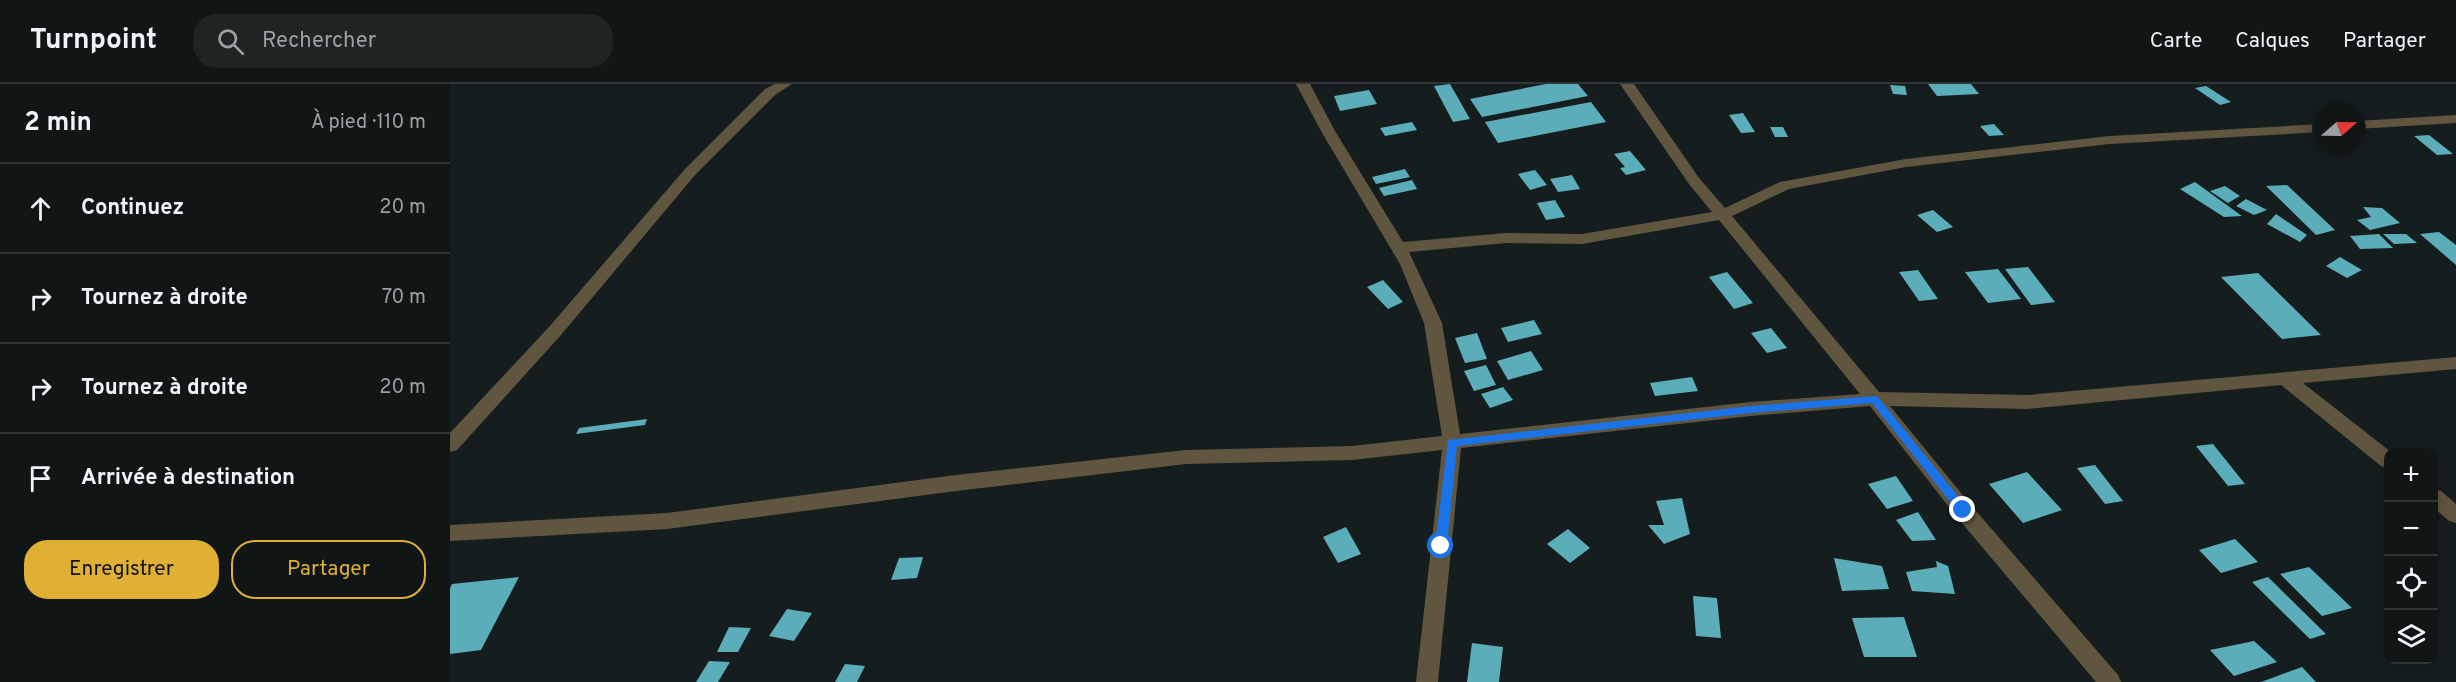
<!DOCTYPE html>
<html lang="fr">
<meta charset="utf-8">
<style>
:root{--surface:#101616;--page:#1e2323;--text:#f1f3f6;--muted:#9c9fa1;--line:#303535;--accent:#dfb034}
body{margin:0;font-family:Overpass,sans-serif;background:var(--page);color:var(--text)}
.controls{position:absolute;right:18px;bottom:18px;display:grid;overflow:hidden;border-radius:12px;box-shadow:0 3px 15px #0003}
.controls button{width:54px;height:54px;display:grid;place-items:center;padding:0;border:0;border-bottom:2px solid var(--line);background:var(--surface);color:var(--text);font:30px sans-serif}
.compass{position:absolute;left:1862px;top:18px;width:54px;height:54px;border-radius:50%;background:var(--surface);box-shadow:0 3px 15px #0003;rotate:70deg}
.stop{position:absolute;width:18px;height:18px;margin:-14px;border:4px solid #1a73e8;border-radius:50%;background:#fff}
.stop.end{background:#1a73e8;border-color:#fff;box-shadow:0 2px 6px #0008}
.list{margin:0;padding:0;list-style:none}
h2{display:flex;justify-content:space-between;align-items:center;height:78px;margin:0;padding:0 24px;font-size:26px}
h2 small{font-size:20px;font-weight:400;color:var(--muted)}
.list li{display:grid;grid-template-columns:39px 1fr auto;gap:18px;align-items:center;box-sizing:border-box;height:90px;padding:0 24px;border-top:2px solid var(--line)}
.list b{display:block;font-size:22px;white-space:nowrap}
.list em{font-size:20px;font-style:normal;color:var(--muted)}
.actions{display:flex;gap:12px;padding:18px 24px}
.actions a{flex:1;padding:14px 0;border:2px solid var(--accent);border-radius:24px;text-align:center;font-size:21px;color:var(--accent)}
.actions .main{background:var(--accent);color:#111}
.icon{flex:none;width:33px;height:33px;fill:none;stroke:currentColor;stroke-width:2;stroke-linecap:round;stroke-linejoin:round}
.map{position:relative;flex:none;width:2006px;height:598px;overflow:hidden}
header{display:flex;align-items:center;gap:36px;box-sizing:border-box;height:84px;padding:0 30px;background:var(--surface);border-bottom:2px solid var(--line)}
header strong{font-size:28px}
nav{display:flex;gap:33px;margin-inline-start:auto;font-size:21px}
.search{width:420px;height:54px;background:var(--page);display:flex;align-items:center;gap:15px;box-sizing:border-box;padding:0 21px;border-radius:24px;color:var(--muted);font-size:22px}
main{display:flex}
aside{flex:1;background:var(--surface)}
.map>svg:first-child{display:block}
</style>
<header>
<strong>Turnpoint</strong>
<div class="search"><svg class="icon" aria-label="search" viewBox="0 0 24 24"><circle cx="10" cy="10" r="6"/><path d="M15 15l6 6"/></svg>Rechercher</div>
<nav><a>Carte</a><a>Calques</a><a>Partager</a></nav>
</header>
<main>
<aside>
<h2>2 min<small>À pied · 110 m</small></h2>
<ul class="list">
<li><svg class="icon" aria-label="ahead" viewBox="0 0 24 24"><path d="M12 20V5M6 11l6-6 6 6"/></svg><div><b>Continuez</b></div><em>20 m</em></li>
<li><svg class="icon" aria-label="right" viewBox="0 0 24 24"><path d="M7 20v-9h11M14 6l5 5-5 5"/></svg><div><b>Tournez à droite</b></div><em>70 m</em></li>
<li><svg class="icon" aria-label="right" viewBox="0 0 24 24"><path d="M7 20v-9h11M14 6l5 5-5 5"/></svg><div><b>Tournez à droite</b></div><em>20 m</em></li>
<li><svg class="icon" aria-label="arrive" viewBox="0 0 24 24"><path d="M6 21V4h12l-3 4 3 4H6"/></svg><div><b>Arrivée à destination</b></div></li>
</ul>
<div class="actions"><a class="main">Enregistrer</a><a>Partager</a></div>
</aside>
<div class="map">
<svg width="2006" height="598" viewBox="0 0 2006 598">
<rect width="100%" height="100%" fill="#151d1e"/>
<!-- building -->
<path fill="#5badb9" d="M1000 0 1020 35 1003 38 984 2Z
M1096 0H1128L1138 12 1032 33 1020 15Z
M1478 0H1521L1529 10 1487 12Z
M1440 1 1455 2 1457 11 1443 10Z
M1756 2 1781 18 1770 21 1745 4Z
M919 6 927 20 890 27 884 12Z
M1141 18 1156 38 1048 59 1035 38Z
M1293 29 1305 48 1291 49 1279 31Z
M962 38 967 46 935 52 930 44Z
M1544 40 1554 51 1539 52 1530 42Z
M1320 43H1333L1338 53H1325Z
M1979 51 2003 70 1987 71 1964 52Z
M1180 67 1196 86 1176 91 1170 84 1175 83 1164 70Z
M955 85 960 93 926 100 922 93Z
M1085 86 1097 101 1080 106 1068 90Z
M1122 91 1130 105 1108 108 1100 95Z
M962 96 967 105 934 112 929 104Z
M1745 98 1792 132 1774 133 1730 105Z
M1837 101 1885 146 1866 151 1816 102Z
M1775 102 1790 112 1778 119 1760 107Z
M1796 115 1817 126 1804 131 1786 122Z
M1105 116 1115 133 1096 136 1087 119Z
M1913 123 1932 124 1950 139 1920 146 1907 136 1921 133Z
M1483 126 1503 143 1487 148 1467 131Z
M1826 130 1857 151 1850 158 1817 140Z
M1989 148 2006 161V181L1970 150Z
M1929 150 1943 164 1910 165 1900 152Z
M1933 150H1956L1967 159 1944 160Z
M1890 173 1912 186 1897 194 1876 182Z
M1578 183 1605 218 1581 221 1555 185Z
M1548 185 1571 215 1538 219 1515 188Z
M1468 186 1488 215 1469 217 1449 188Z
M1277 188 1303 219 1284 225 1259 193Z
M1808 189 1871 251 1832 255 1771 193Z
M933 196 953 218 938 225 917 203Z
M1084 236 1092 250 1058 258 1051 244Z
M1321 244 1337 264 1317 269 1301 249Z
M1027 249 1037 275 1015 279 1005 254Z
M1081 267 1093 286 1058 296 1047 277Z
M1036 281 1046 301 1024 307 1014 287Z
M1242 293 1248 307 1205 312 1200 299Z
M1053 303 1063 316 1040 324 1031 310Z
M197 335 195 341 126 350 129 344Z
M1763 360 1795 400 1778 402 1746 362Z
M1645 381 1673 417 1655 420 1627 384Z
M1577 388 1612 426 1573 439 1539 400Z
M1446 392 1463 417 1437 425 1418 400Z
M1232 414 1240 450 1214 460 1198 441H1214L1206 417Z
M1468 428 1486 456 1462 457 1446 436Z
M896 443 911 470 888 479 873 453Z
M1118 445 1140 464 1120 479 1097 460Z
M1785 455 1808 478 1771 489 1749 466Z
M473 473 467 494 441 496 449 474Z
M1384 474 1432 482 1439 505 1392 507Z
M1486 477 1498 482 1505 510 1462 507 1456 488 1487 483Z
M1859 483 1902 524 1872 532 1830 490Z
M69 493 31 566 0 570V504L2 500Z
M1818 493 1876 550 1860 555 1802 498Z
M1243 512 1267 514 1271 554 1246 552Z
M337 525 362 529 344 557 319 552Z
M1454 533 1467 573H1414L1402 534Z
M279 543 301 544 288 568H267Z
M1804 557 1827 578 1784 592 1760 566Z
M1022 559 1053 563 1049 598H1017Z
M259 577 280 578 268 598H246Z
M395 580 415 582 407 598H385Z
M1852 583 1866 598H1811Z"/>
<g fill="none" stroke-linecap="round" stroke-linejoin="round">
<!-- minor -->
<path fill="#60563f" fill-rule="evenodd" d="M325 0H342L325 11 245 91 111 251 7 366 0 368V349L99 243 235 85 315 5Z
M846 0H860L885 47 953 158 1056 149 1132 150 1262 128 1239 100 1170 0H1184L1249 94 1275 124 1330 98 1456 75 1660 52 1871 40V48L1660 60 1456 83 1339 105 1282 132 1429 308 1577 311 2006 273V285L1853 299 1941 368H1938V384L1931 382 1831 301 1577 325 1440 322 1520 420 1668 591 1671 598H1646L1506 432 1420 322 1301 332 1011 364 988 598H966L992 366 902 376 736 380 506 407 217 445 0 457V441L217 429 506 391 736 366 902 362 992 352 974 239 950 180 871 47ZM1269 136 1410 310 1301 318 1010 350 992 239 959 168 1056 159 1132 160Z
M2006 31V39L1907 45V37Z
M1984 405 1991 407 2006 420V439L1999 437 1984 424Z"/>
</g>
<!-- route -->
<path fill="#1a73e8" d="M1425 312 1428 313 1517 423V429H1509L1422 319 1301 329 1007 362 997 462 991 467 985 462 998 356 1301 322Z"/>
</svg>
<div class="controls">
<button>+</button>
<button>−</button>
<button><svg class="icon" aria-label="locate" viewBox="0 0 24 24"><circle cx="12" cy="12" r="6"/><path d="M12 2v4M12 18v4M2 12h4M18 12h4"/></svg></button>
<button><svg class="icon" aria-label="layers" viewBox="0 0 24 24"><path d="M12 4l9 5-9 5-9-5zM3 14l9 5 9-5"/></svg></button>
</div>
<svg class="compass" viewBox="-18 -18 36 36"><path d="M0-13l5 13h-10z" fill="#e53935"/><path d="M0 13l5-13h-10z" fill="#9c9fa1"/></svg>
<div class="stop" style="left:991px;top:462px"></div>
<div class="stop end" style="left:1513px;top:426px"></div>
</div>
</main>
